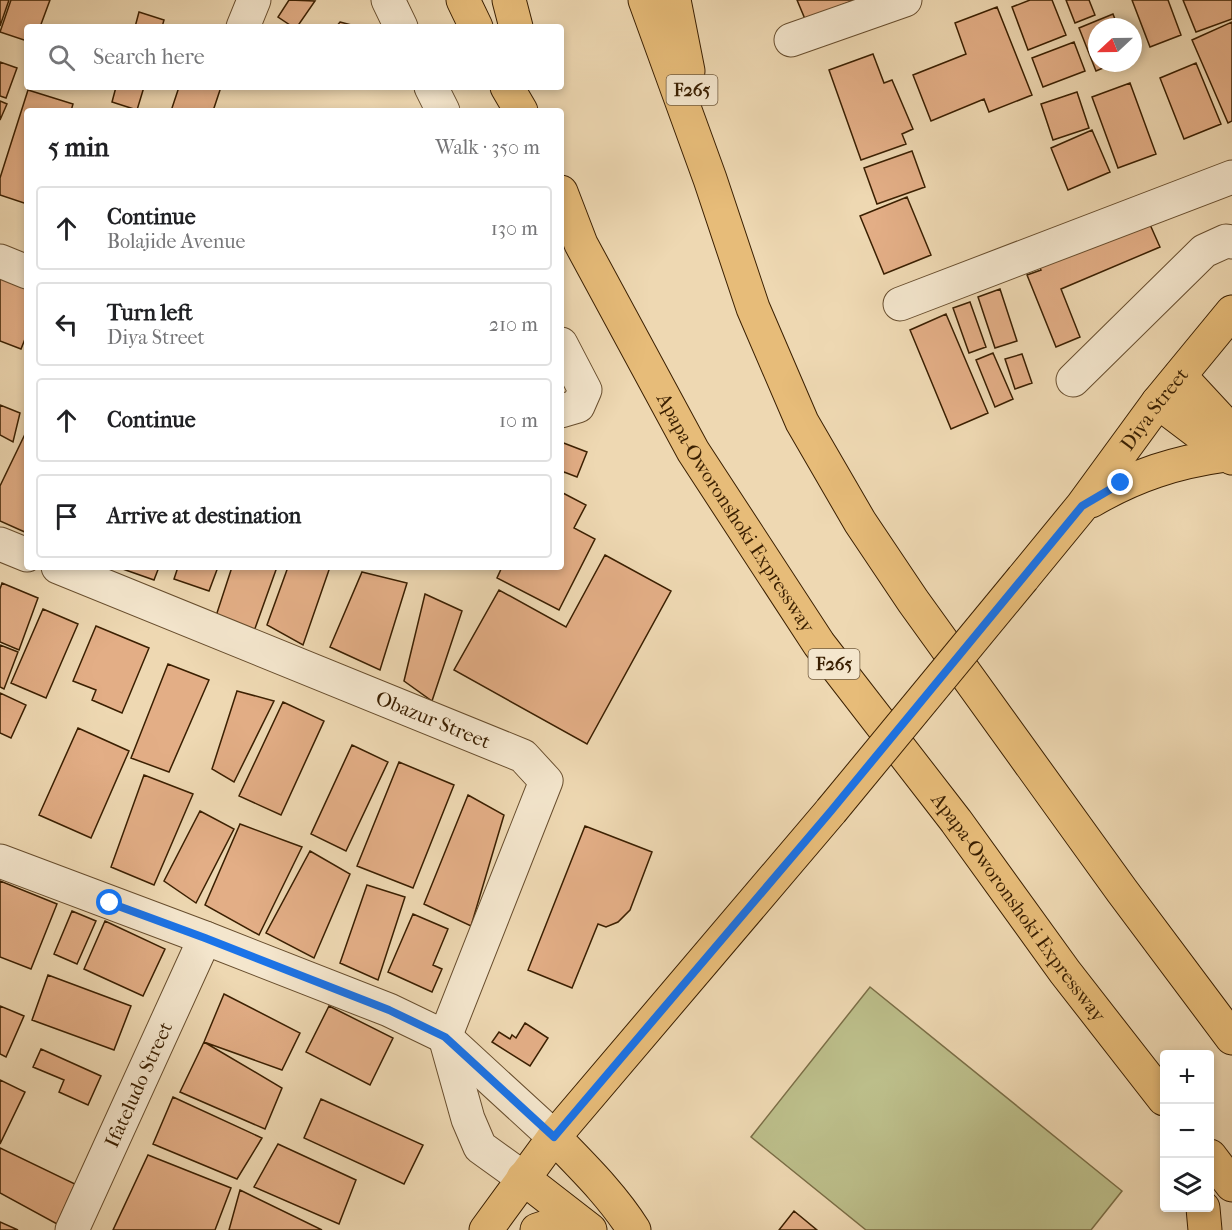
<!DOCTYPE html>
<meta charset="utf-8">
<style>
:root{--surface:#fff;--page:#f6f6f6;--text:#202124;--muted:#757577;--line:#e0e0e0}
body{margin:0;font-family:"IM FELL French Canon",serif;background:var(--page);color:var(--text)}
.controls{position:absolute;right:18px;bottom:18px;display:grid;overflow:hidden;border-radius:6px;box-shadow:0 3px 9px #0003}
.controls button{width:54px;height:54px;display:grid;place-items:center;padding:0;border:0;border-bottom:2px solid var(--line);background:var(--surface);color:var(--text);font:30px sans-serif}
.compass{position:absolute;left:1088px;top:18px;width:54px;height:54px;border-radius:50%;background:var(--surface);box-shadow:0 3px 9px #0003;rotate:248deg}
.stop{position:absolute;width:18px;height:18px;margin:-14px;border:4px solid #1a73e8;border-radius:50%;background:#fff}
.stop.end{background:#1a73e8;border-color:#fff;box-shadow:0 2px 6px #0008}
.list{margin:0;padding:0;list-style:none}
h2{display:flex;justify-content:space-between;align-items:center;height:78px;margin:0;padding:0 24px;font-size:26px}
h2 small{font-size:20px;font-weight:400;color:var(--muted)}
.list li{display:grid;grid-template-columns:39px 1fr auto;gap:18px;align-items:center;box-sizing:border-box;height:84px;margin:0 12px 12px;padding:0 12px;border:2px solid var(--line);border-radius:6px}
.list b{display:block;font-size:22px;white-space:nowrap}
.list p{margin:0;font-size:20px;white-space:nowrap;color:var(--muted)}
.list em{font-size:20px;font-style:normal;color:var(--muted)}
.icon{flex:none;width:33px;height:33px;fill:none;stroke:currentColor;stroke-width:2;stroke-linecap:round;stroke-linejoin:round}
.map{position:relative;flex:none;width:1232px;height:1230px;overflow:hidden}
.search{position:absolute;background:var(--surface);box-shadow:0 3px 9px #0003;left:24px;top:24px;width:540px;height:66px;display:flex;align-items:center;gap:15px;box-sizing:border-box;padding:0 21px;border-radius:6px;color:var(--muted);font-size:22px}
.panel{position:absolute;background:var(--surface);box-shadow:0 3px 9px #0003;left:24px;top:108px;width:540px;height:462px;border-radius:6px}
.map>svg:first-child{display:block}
</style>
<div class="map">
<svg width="1232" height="1230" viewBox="0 0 1232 1230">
<rect width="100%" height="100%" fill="#eed8b2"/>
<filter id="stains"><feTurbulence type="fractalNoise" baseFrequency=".00333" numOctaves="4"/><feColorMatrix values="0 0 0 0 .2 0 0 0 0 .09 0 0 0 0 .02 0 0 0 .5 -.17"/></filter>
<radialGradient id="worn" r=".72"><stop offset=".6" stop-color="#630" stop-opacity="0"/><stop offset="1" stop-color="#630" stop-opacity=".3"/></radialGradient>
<!-- green -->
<path fill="#bcbe8a" stroke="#7b6e46" stroke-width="1.5" d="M870 987 1122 1191 1091 1230H866L751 1137Z"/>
<!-- building -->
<path fill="#e3ae86" stroke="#3a1f01" stroke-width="1.5" d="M0 0H9L0 26Z
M11 0H50L40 27H27V41L0 32Z
M289 0 315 1 297 27H293L278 17Z
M797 0H855L805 19Z
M1030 0H1052L1066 35 1028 50 1012 7Z
M1066 0H1089L1095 15 1075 23Z
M1132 0H1168L1181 35 1150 47Z
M1183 0H1232V19L1196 32Z
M997 7 1032 95 989 112 984 99 931 121 913 75 966 54 955 23Z
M139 12 164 20 162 27H135Z
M1113 14 1118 27H1097V63H1115L1096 71 1079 28Z
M340 22 359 27H336Z
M1232 22V121L1228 123 1192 40Z
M1074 42 1085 71 1043 87 1032 58Z
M873 54 884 83 892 80 913 129 902 134 906 144 861 160 829 70Z
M0 62 17 68 6 98 0 96Z
M1196 63 1221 124 1184 139 1160 78Z
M1130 83 1156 154 1118 168 1092 97Z
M116 87H144L137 110 112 102Z
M179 87H221L214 108 210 111H171Z
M28 90 73 104 71 111H27V204L0 195V178Z
M1077 92 1089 128 1053 140 1041 104Z
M0 101 7 104 0 120Z
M1092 130 1110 172 1068 190 1051 148Z
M912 151 925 187 877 204 864 168Z
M907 197 931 255 884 274 860 216Z
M1148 220 1160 247 1061 289 1080 337 1056 347 1027 275 1041 270 1039 266Z
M0 278 27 289V334L21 349 0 341Z
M1000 289 1017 341 995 348 978 297Z
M970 302 986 347 969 353 953 308Z
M946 314 988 413 951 429 910 330Z
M993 353 1013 399 995 407 976 360Z
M1022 354 1032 383 1015 389 1005 359Z
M0 405 20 413 13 442 0 435Z
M27 430V533L0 521V486Z
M561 442 587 452 577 477 564 472 561 479Z
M561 492 586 505 574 528 595 539 559 610 497 578 502 567H561Z
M605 555 671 591 587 744 454 670 499 590 566 627Z
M117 567H159L154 580Z
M178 567H218L209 591 174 579Z
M232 567H277L253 634 215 619Z
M288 567H330L303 645 267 625Z
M362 572 407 583 380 670 330 647Z
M2 583 38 598 19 650 0 642V589Z
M425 594 462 611 432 701 404 681Z
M43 609 78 624 46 698 11 683Z
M96 626 149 648 122 713 92 700 96 690 73 681Z
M0 645 18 652 4 689 0 687Z
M168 664 209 680 169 772 131 758Z
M237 691 274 701 234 782 212 769Z
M0 693 26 705 11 738 0 733Z
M283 702 324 721 281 815 239 796Z
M78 728 129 751 91 838 39 815Z
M352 745 388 762 346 851 311 834Z
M399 762 454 785 413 888 357 866Z
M144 775 193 794 154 885 111 867Z
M468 795 504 815 471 926 424 904Z
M200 811 234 829 196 903 164 881Z
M240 824 302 847 259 935 205 905Z
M585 826 652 852 630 910 618 922 606 927 598 924 572 988 528 970Z
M310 851 350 874 314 958 266 933Z
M0 881 57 904 31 969 0 957Z
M367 885 405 897 378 980 340 963Z
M72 911 96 921 77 964 54 954Z
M413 914 448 929 433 965 442 969 432 992 388 972Z
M105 921 165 949 143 996 84 969Z
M48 975 131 1006 114 1050 32 1020Z
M224 994 300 1033 282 1070 204 1042Z
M0 1006 24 1016 6 1057 0 1054Z
M329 1006 393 1038 370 1085 306 1052Z
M525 1023 548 1038 530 1066 492 1042 499 1032 510 1039 512 1035 516 1038Z
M204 1042 282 1088 265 1129 180 1092Z
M41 1049 101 1076 88 1105 59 1092 64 1080 33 1067Z
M0 1080 25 1092 0 1144Z
M173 1097 262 1138 237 1179 153 1144Z
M321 1099 423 1145 404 1184 304 1138Z
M278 1144 356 1180 339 1224 254 1187Z
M0 1148 75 1184 57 1224 0 1193Z
M148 1155 231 1188 215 1230H113Z
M240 1190 322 1230H229Z
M794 1211 817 1230H779Z
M0 1222 18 1230H0Z"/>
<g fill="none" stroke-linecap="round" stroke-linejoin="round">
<defs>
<g id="minor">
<path d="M388 0 401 27"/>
<path d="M243 27 254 0"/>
<path d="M791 40 905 0"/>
<path d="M431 87 443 111"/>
<path d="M0 261 27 272"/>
<path d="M900 304 1232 177"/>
<path d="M561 344 585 390 578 406 561 411"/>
<path d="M1073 380 1204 251 1226 241 1232 242"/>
<path d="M0 544 27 555"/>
<path id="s1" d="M58 567 523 756 546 781 445 1037 468 1119 480 1147 523 1178"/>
<path d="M0 861 205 938 389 1010 445 1037 554 1137"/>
<path id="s2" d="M72 1230 205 938"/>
</g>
<g id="major">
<path d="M1180 376 1232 432"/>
<path d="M1158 402 1232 458"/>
<path d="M1091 501C1135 475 1176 462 1226 455"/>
<path id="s3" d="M1023 578 1082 506 1158 402 1232 312"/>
<path d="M554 1137C583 1167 612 1195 634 1230"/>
<path d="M523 1178 590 1230"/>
<path d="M486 1230 554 1137 831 811"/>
<path d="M537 1230 549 1226 581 1230"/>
</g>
<g id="highway">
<path d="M463 0 476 27"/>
<path d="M509 0 516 27"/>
<path d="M645 0 710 179 753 308 802 422 860 522 913 601 1122 891 1232 1038"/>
<path d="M674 0 688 71"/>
<path d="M507 87 521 111"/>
<path id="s4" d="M561 192 581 244 693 451 819 644 956 821 1065 972 1164 1099"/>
<path d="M1210 1156 1232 1185"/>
<path d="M1203 1208 1205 1230"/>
</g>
</defs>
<!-- minor casing -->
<use href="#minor" stroke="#674d2d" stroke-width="35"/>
<!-- major casing -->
<use href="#major" stroke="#3a1f01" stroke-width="35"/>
<!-- highway casing -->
<use href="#highway" stroke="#3a1f01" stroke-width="35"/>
<!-- minor -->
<use href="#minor" stroke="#f4e6cd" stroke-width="33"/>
<!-- major -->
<use href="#major" stroke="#e7bc79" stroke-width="33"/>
<!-- highway -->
<use href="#highway" stroke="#e7bc79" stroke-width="33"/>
<defs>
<path id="major-bridge" d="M831 811 1023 578"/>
</defs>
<!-- major-bridge casing -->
<use href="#major-bridge" stroke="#3a1f01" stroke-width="35" stroke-linecap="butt"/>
<!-- major-bridge -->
<use href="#major-bridge" stroke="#e7bc79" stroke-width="33"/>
</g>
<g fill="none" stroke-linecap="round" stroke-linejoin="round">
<!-- route -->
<path stroke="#1a73e8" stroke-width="8" d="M110 903 205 938 389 1010 445 1037 554 1137 831 811 1082 506 1121 483"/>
</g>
<g text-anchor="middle" stroke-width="6" stroke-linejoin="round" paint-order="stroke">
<!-- shield labels -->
<g fill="#f4e6cd" stroke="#725b3e" stroke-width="1.5">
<rect x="666.5" y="75" width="51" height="30" rx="4.5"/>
<rect x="808.5" y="649" width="51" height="30" rx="4.5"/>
</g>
<g font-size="18" font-weight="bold" fill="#3a1f01">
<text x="692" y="96">F265</text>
<text x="834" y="670">F265</text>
</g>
<!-- street labels -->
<g font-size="20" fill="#3a1f01" stroke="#f4e6cd">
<text dy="7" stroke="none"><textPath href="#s3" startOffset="214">Diya Street</textPath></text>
<text dy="7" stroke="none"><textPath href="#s4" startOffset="366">Apapa-Oworonshoki Expressway</textPath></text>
<text dy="7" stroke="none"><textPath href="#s1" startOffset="405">Obazur Street</textPath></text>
<text dy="7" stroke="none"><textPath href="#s4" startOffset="852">Apapa-Oworonshoki Expressway</textPath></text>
<text dy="7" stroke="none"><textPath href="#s2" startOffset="160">Ifateludo Street</textPath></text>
</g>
</g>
<rect width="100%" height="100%" filter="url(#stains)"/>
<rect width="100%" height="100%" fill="url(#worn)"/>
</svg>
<div class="controls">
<button>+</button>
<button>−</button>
<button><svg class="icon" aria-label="layers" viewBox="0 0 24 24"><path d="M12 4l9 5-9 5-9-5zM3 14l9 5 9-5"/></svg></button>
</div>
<svg class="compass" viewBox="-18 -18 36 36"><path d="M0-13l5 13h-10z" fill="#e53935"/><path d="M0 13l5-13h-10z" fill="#757577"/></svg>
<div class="stop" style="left:110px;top:903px"></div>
<div class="stop end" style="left:1121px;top:483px"></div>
<div class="search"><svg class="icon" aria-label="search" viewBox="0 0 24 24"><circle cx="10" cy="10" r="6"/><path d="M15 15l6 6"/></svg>Search here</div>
<section class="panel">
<h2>5 min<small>Walk · 350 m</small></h2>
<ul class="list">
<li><svg class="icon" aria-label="ahead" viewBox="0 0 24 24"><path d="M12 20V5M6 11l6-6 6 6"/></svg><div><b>Continue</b><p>Bolajide Avenue</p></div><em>130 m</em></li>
<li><svg class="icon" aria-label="left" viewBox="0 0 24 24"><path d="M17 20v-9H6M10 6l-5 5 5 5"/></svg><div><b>Turn left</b><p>Diya Street</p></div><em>210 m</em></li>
<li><svg class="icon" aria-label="ahead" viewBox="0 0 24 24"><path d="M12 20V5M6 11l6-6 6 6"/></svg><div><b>Continue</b></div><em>10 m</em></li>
<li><svg class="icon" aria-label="arrive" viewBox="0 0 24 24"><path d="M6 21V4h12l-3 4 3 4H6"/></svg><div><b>Arrive at destination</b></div></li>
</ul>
</section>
</div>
